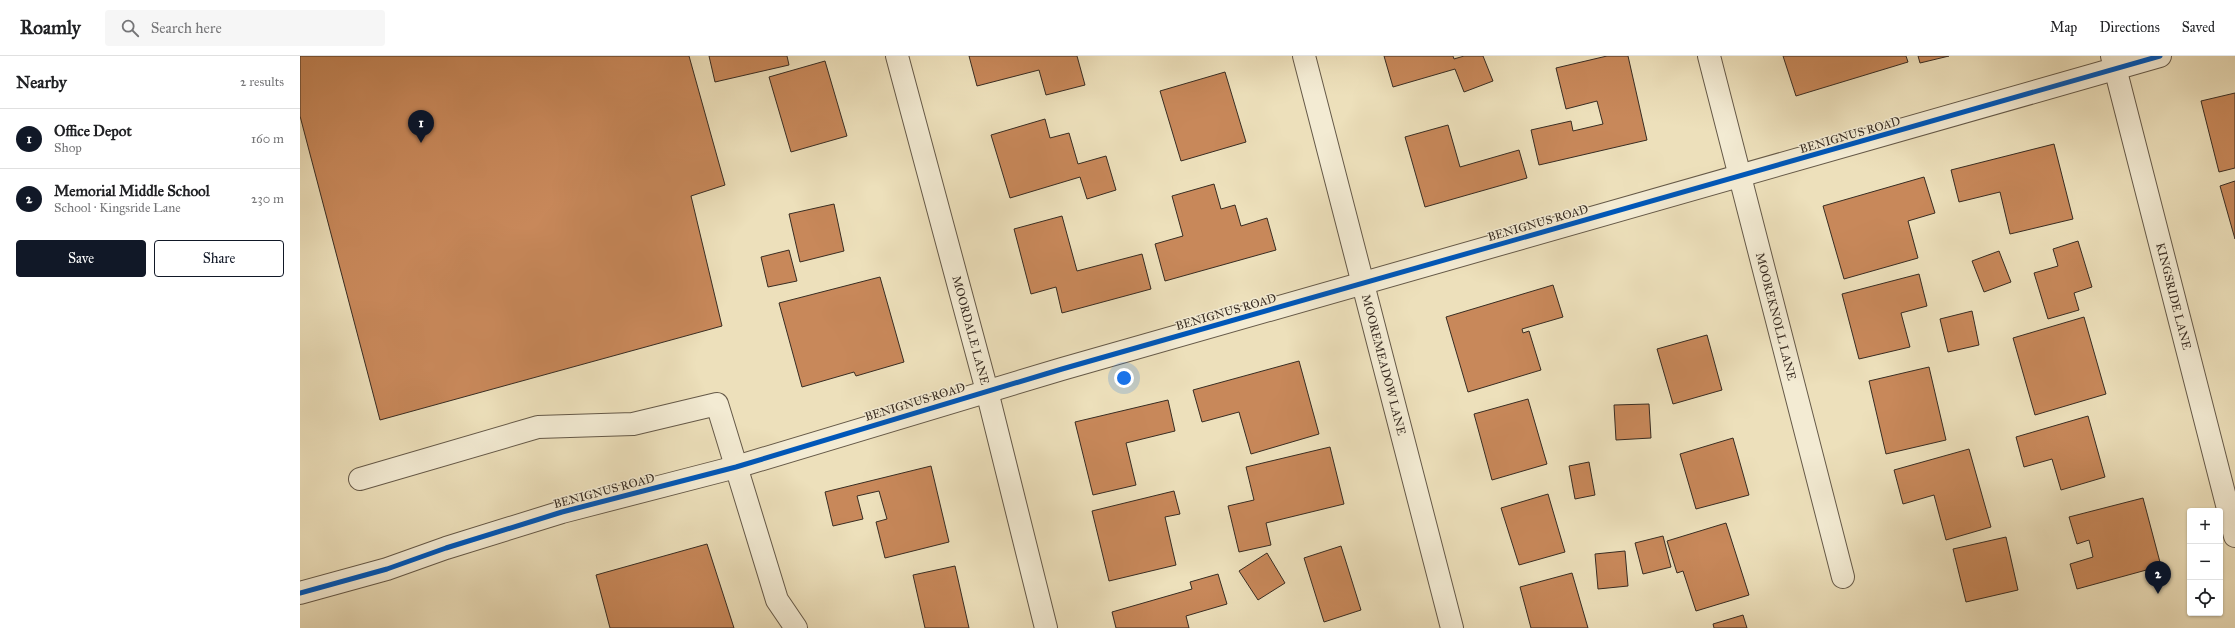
<!DOCTYPE html>
<meta charset="utf-8">
<style>
:root{--surface:#fff;--page:#f6f6f6;--text:#202124;--muted:#757577;--line:#e0e0e0;--accent:#111827}
body{margin:0;font-family:"IM FELL Great Primer",serif;background:var(--page);color:var(--text)}
.controls{position:absolute;right:12px;bottom:12px;display:grid;overflow:hidden;border-radius:4px;box-shadow:0 1px 3px #0004}
.controls button{width:36px;height:36px;display:grid;place-items:center;padding:0;border:0;border-bottom:1px solid var(--line);background:var(--surface);color:var(--text);font:20px sans-serif}
.you{position:absolute;left:824px;top:322px;width:14px;height:14px;margin:-10px;border:3px solid #fff;border-radius:50%;background:#1a73e8;box-shadow:0 0 0 6px #1a73e833}
.badge{display:grid;place-items:center;width:26px;height:26px;border-radius:50%;background:var(--accent);color:#fff;font-size:13px;font-weight:700}
.pin{position:absolute;translate:-50% -33px;filter:drop-shadow(0 1px 2px #0008)}
.pin::after{content:'';position:absolute;top:21px;width:14px;height:12px;background:inherit;clip-path:polygon(0 0,100% 0,50% 100%)}
.list{margin:0;padding:0;list-style:none}
h2{display:flex;justify-content:space-between;align-items:center;height:52px;margin:0;padding:0 16px;font-size:17px}
h2 small{font-size:13px;font-weight:400;color:var(--muted)}
.list li{display:grid;grid-template-columns:26px 1fr auto;gap:12px;align-items:center;box-sizing:border-box;height:60px;padding:0 16px;border-top:1px solid var(--line)}
.list b{display:block;font-size:15px;white-space:nowrap}
.list p{margin:0;font-size:13px;white-space:nowrap;color:var(--muted)}
.list em{font-size:13px;font-style:normal;color:var(--muted)}
.actions{display:flex;gap:8px;padding:12px 16px}
.actions a{flex:1;padding:9px 0;border:1px solid var(--accent);border-radius:4px;text-align:center;font-size:14px;color:var(--accent)}
.actions .main{background:var(--accent);color:#fff}
.icon{flex:none;width:22px;height:22px;fill:none;stroke:currentColor;stroke-width:2;stroke-linecap:round;stroke-linejoin:round}
.map{position:relative;flex:none;width:1935px;height:572px;overflow:hidden}
header{display:flex;align-items:center;gap:24px;box-sizing:border-box;height:56px;padding:0 20px;background:var(--surface);border-bottom:1px solid var(--line)}
header strong{font-size:19px}
nav{display:flex;gap:22px;margin-inline-start:auto;font-size:14px}
.search{width:280px;height:36px;background:var(--page);display:flex;align-items:center;gap:10px;box-sizing:border-box;padding:0 14px;border-radius:4px;color:var(--muted);font-size:15px}
main{display:flex}
aside{flex:1;background:var(--surface)}
.map>svg:first-child{display:block}
</style>
<header>
<strong>Roamly</strong>
<div class="search"><svg class="icon" aria-label="search" viewBox="0 0 24 24"><circle cx="10" cy="10" r="6"/><path d="M15 15l6 6"/></svg>Search here</div>
<nav><a>Map</a><a>Directions</a><a>Saved</a></nav>
</header>
<main>
<aside>
<h2>Nearby<small>2 results</small></h2>
<ul class="list">
<li><span class="badge">1</span><div><b>Office Depot</b><p>Shop</p></div><em>160 m</em></li>
<li><span class="badge">2</span><div><b>Memorial Middle School</b><p>School · Kingsride Lane</p></div><em>230 m</em></li>
</ul>
<div class="actions"><a class="main">Save</a><a>Share</a></div>
</aside>
<div class="map">
<svg width="1935" height="572" viewBox="0 0 1935 572">
<rect width="100%" height="100%" fill="#ede0bb"/>
<filter id="stains"><feTurbulence type="fractalNoise" baseFrequency=".005" numOctaves="4"/><feColorMatrix values="0 0 0 0 .2 0 0 0 0 .09 0 0 0 0 .02 0 0 0 .5 -.17"/></filter>
<radialGradient id="worn" r=".72"><stop offset=".6" stop-color="#630" stop-opacity="0"/><stop offset="1" stop-color="#630" stop-opacity=".3"/></radialGradient>
<!-- building -->
<path fill="#c8885a" stroke="#382c22" d="M0 0H389L425 129 391 140 422 270 80 364 0 60Z
M409 0H487L489 9 415 26Z
M669 0H777L785 29 746 39 739 14 677 30Z
M1084 0H1153L1154 3 1164 0H1183L1193 25 1164 36 1155 13 1093 31Z
M1307 0H1328L1347 84 1239 109 1231 74 1271 65 1273 75 1303 68 1297 45 1266 53 1256 12Z
M1483 0H1606L1608 6 1496 40Z
M1618 0H1649L1620 7Z
M525 5 547 80 491 96 469 21Z
M925 16 946 86 881 105 860 35Z
M1935 37V112L1919 116 1901 45Z
M745 63 750 82 769 77 778 108 806 100 816 134 787 143 780 121 710 142 691 79Z
M1148 69 1160 111 1219 94 1227 122 1125 151 1105 81Z
M1754 88 1773 163 1710 178 1700 136 1659 146 1651 114Z
M1624 121 1635 157 1608 165 1618 202 1544 223 1523 150Z
M1935 125V183L1920 130Z
M914 128 921 153 935 149 941 170 967 162 976 194 865 225 855 188 883 180 872 140Z
M534 148 544 195 500 206 489 158Z
M762 160 777 215 842 198 851 233 762 257 756 231 731 238 714 173Z
M1778 185 1792 231 1774 237 1779 254 1748 263 1734 217 1758 210 1753 193Z
M489 194 497 225 468 231 461 201Z
M1699 195 1711 226 1684 236 1672 205Z
M1619 218 1627 250 1601 257 1610 291 1559 303 1542 238Z
M580 221 604 306 556 320 554 316 502 331 479 247Z
M1253 229 1263 261 1222 273 1223 277 1229 275 1241 314 1168 336 1146 261Z
M1672 255 1679 289 1648 296 1640 263Z
M1784 261 1806 338 1735 359 1713 282Z
M1407 279 1422 334 1373 348 1357 293Z
M999 305 1019 378 951 398 939 356 902 366 893 334Z
M1629 311 1646 384 1586 398 1569 325Z
M1228 343 1247 408 1192 424 1174 358Z
M868 344 875 375 826 387 836 429 793 439 775 366Z
M1349 348 1351 382 1316 384 1314 349Z
M1788 360 1805 421 1761 434 1752 403 1724 411 1716 381Z
M1433 382 1449 439 1396 453 1380 398Z
M1030 391 1044 448 966 467 971 489 939 496 928 450 954 444 946 411Z
M1669 393 1691 471 1646 484 1634 439 1603 448 1594 414Z
M1289 406 1295 439 1275 443 1269 410Z
M631 410 649 486 585 502 576 466 587 463 579 435 557 440 563 463 533 470 525 436Z
M874 435 880 458 865 461 876 509 809 525 792 455Z
M1248 438 1265 496 1219 509 1201 452Z
M1843 442 1861 510 1777 533 1770 508 1793 501 1789 484 1777 488 1769 461Z
M1426 467 1449 539 1396 555 1383 515 1377 517 1367 485Z
M1363 480 1371 511 1343 518 1335 487Z
M1706 481 1718 534 1666 546 1653 493Z
M407 488 434 572H310L296 519Z
M1041 490 1061 554 1024 566 1004 502Z
M1325 495 1328 530 1298 533 1295 498Z
M967 497 985 527 958 544 939 515Z
M655 510 669 572H625L613 519Z
M1272 517 1288 572H1231L1220 531Z
M918 518 927 548 886 560 889 572H816L812 556 892 533 890 526Z
M1443 559 1447 572H1414L1413 568Z"/>
<g fill="none" stroke-linecap="round" stroke-linejoin="round">
<defs>
<g id="minor">
<path id="s1" d="M597 0 687 335 746 572"/>
<path id="s2" d="M1004 0 1152 572"/>
<path id="s3" d="M1409 0 1543 521"/>
<path id="s4" d="M1812 0 1935 480"/>
<path d="M60 423 238 371 333 368 417 348 477 544 496 572"/>
<path d="M0 537 87 513 146 492 262 456 436 411 762 313 1860 0"/>
</g>
</defs>
<!-- minor casing -->
<use href="#minor" stroke="#655948" stroke-width="24"/>
<!-- minor -->
<use href="#minor" stroke="#f3ebd3" stroke-width="22"/>
<defs>
<path id="cycleway" d="M0 537 87 513 146 492 262 456 436 411 762 313 1860 0"/>
</defs>
<!-- cycleway casing -->
<use href="#cycleway" stroke="#f3ebd3" stroke-width="8"/>
<!-- cycleway -->
<use href="#cycleway" stroke="#0057b8" stroke-width="5"/>
</g>
<g text-anchor="middle" stroke-width="3" stroke-linejoin="round" paint-order="stroke">
<!-- street labels -->
<g font-size="12" fill="#382c22" stroke="#f3ebd3">
<text transform="translate(1550 79) rotate(-16)" y="4">BENIGNUS ROAD</text>
<text transform="translate(1238 167) rotate(-16)" y="4">BENIGNUS ROAD</text>
<text dy="4" stroke="none"><textPath href="#s4" startOffset="248">KINGSRIDE LANE</textPath></text>
<text transform="translate(926 256) rotate(-16)" y="4">BENIGNUS ROAD</text>
<text dy="4" stroke="none"><textPath href="#s3" startOffset="269">MOOREKNOLL LANE</textPath></text>
<text dy="4" stroke="none"><textPath href="#s1" startOffset="284">MOORDALE LANE</textPath></text>
<text dy="4" stroke="none"><textPath href="#s2" startOffset="319">MOOREMEADOW LANE</textPath></text>
<text transform="translate(615 346) rotate(-17)" y="4">BENIGNUS ROAD</text>
<text transform="translate(304 435) rotate(-15)" y="4">BENIGNUS ROAD</text>
</g>
</g>
<rect width="100%" height="100%" filter="url(#stains)"/>
<rect width="100%" height="100%" fill="url(#worn)"/>
</svg>
<div class="controls">
<button>+</button>
<button>−</button>
<button><svg class="icon" aria-label="locate" viewBox="0 0 24 24"><circle cx="12" cy="12" r="6"/><path d="M12 2v4M12 18v4M2 12h4M18 12h4"/></svg></button>
</div>
<div class="you"></div>
<div class="pin badge" style="left:121px;top:87px">1</div>
<div class="pin badge" style="left:1858px;top:538px">2</div>
</div>
</main>
